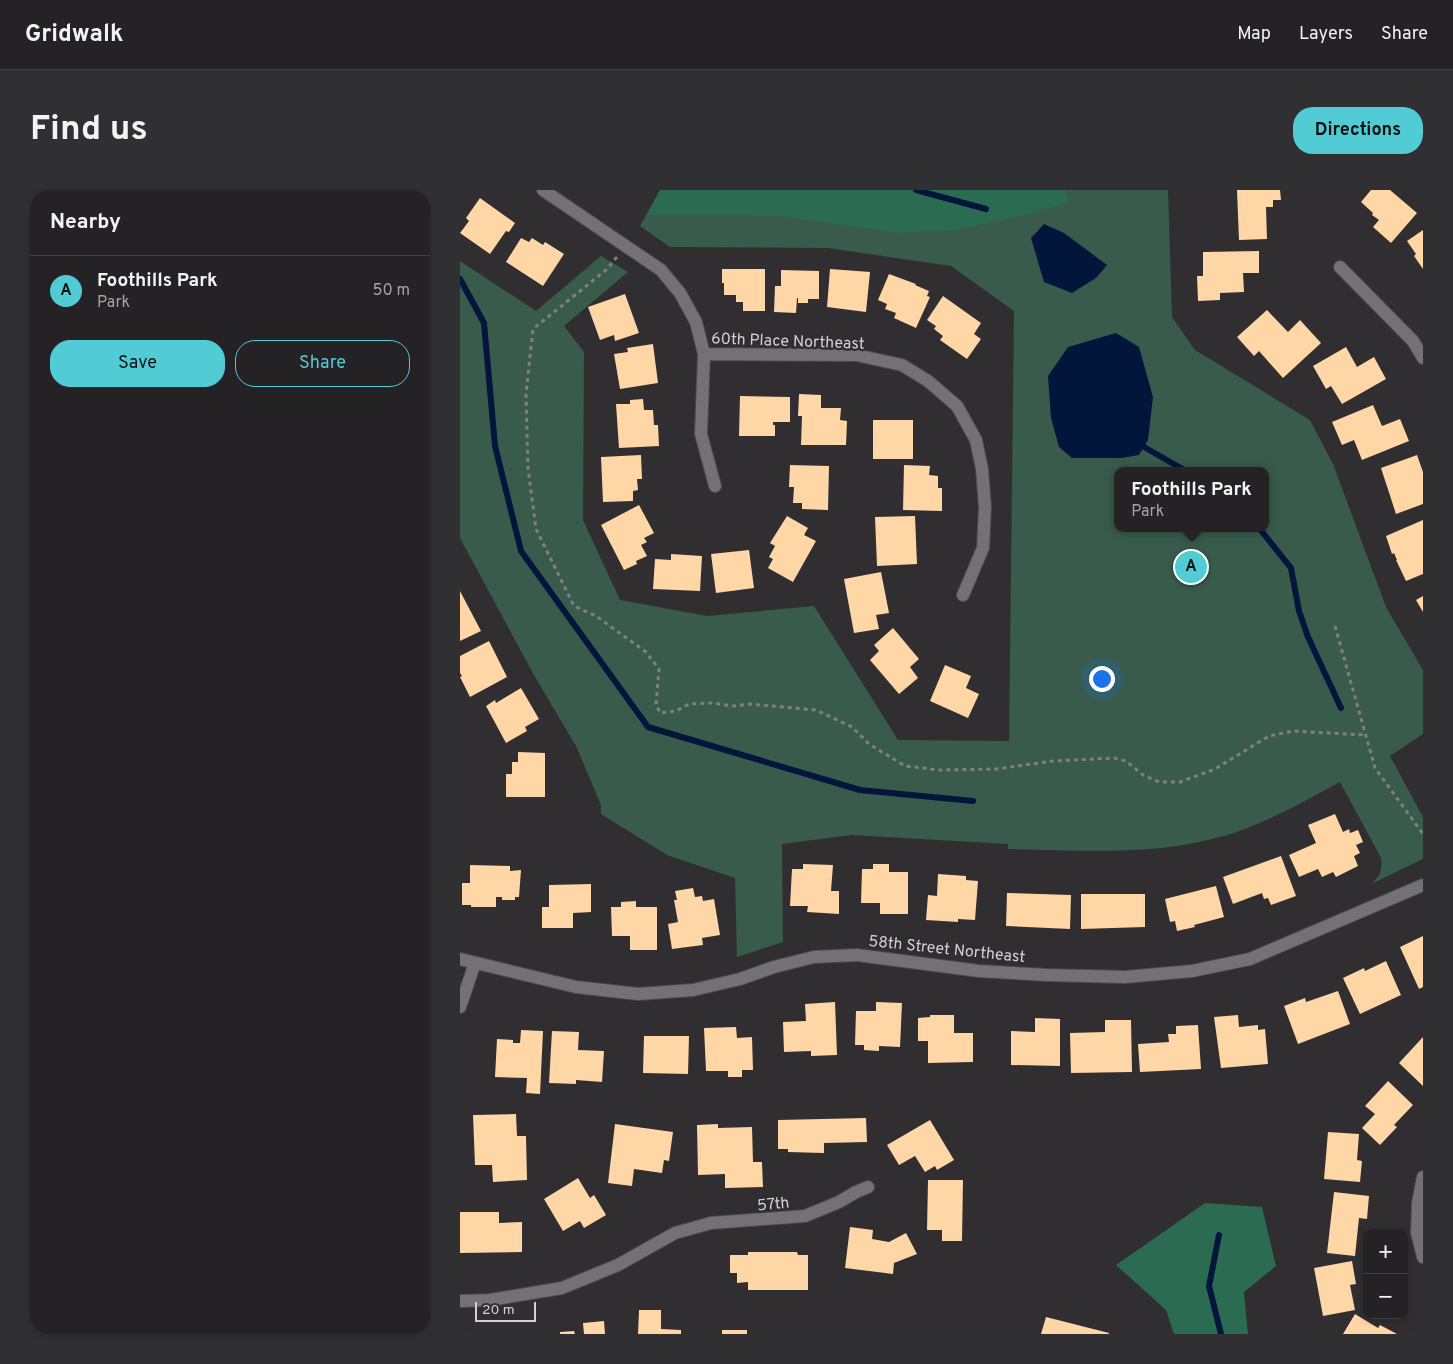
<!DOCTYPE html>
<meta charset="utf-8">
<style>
:root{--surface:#242225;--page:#302f32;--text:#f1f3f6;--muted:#a3a4a7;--line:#413f42;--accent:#51ccd4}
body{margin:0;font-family:Overpass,sans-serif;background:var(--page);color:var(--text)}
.controls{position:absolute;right:15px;bottom:15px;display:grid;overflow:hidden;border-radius:10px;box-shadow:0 2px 8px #0003}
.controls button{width:45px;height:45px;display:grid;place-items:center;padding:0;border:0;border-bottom:1px solid var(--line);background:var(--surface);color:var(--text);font:25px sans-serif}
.scale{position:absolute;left:15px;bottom:12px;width:61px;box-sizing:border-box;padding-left:5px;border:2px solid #d2d0d2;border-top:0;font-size:14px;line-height:18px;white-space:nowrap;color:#d2d0d2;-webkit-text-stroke:4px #302e31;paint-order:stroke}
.you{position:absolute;left:641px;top:488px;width:18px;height:18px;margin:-12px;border:4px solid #fff;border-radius:50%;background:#1a73e8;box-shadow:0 0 0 8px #1a73e833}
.badge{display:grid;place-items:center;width:32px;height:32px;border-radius:50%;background:var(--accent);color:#111;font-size:16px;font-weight:700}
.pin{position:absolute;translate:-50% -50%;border:2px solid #fff;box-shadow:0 1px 5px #0006}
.popup{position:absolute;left:654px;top:277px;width:155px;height:65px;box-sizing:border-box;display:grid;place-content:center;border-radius:10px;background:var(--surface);filter:drop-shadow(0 1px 4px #0005);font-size:16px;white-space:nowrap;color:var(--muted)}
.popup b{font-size:19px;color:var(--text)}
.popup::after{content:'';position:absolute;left:50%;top:100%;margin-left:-10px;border:10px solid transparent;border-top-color:var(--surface)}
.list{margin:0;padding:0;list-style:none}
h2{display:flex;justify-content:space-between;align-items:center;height:65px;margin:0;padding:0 20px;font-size:21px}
h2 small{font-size:16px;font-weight:400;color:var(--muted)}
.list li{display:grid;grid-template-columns:32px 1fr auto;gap:15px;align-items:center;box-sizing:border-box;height:70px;padding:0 20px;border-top:1px solid var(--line)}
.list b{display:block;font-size:19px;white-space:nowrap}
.list p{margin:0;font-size:16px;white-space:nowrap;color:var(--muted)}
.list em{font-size:16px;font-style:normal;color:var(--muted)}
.actions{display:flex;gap:10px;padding:15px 20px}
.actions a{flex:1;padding:11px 0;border:1px solid var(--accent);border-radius:20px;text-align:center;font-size:18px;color:var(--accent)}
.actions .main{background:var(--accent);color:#111}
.map{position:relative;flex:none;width:963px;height:1144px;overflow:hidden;border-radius:20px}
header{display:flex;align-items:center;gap:30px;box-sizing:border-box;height:70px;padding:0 25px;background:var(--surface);border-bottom:1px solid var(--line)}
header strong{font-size:24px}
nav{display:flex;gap:28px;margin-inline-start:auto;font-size:18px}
.intro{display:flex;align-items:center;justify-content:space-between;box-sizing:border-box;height:120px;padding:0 30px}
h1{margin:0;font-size:35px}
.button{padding:12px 22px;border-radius:20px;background:var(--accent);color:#111;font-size:18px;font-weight:700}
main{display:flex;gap:30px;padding:0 30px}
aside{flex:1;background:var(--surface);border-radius:20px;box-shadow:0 2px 8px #0003}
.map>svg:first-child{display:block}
</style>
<header>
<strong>Gridwalk</strong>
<nav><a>Map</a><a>Layers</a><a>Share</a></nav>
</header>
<div class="intro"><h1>Find us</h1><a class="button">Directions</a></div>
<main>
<aside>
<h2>Nearby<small></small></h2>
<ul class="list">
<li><span class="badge">A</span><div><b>Foothills Park</b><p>Park</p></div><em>50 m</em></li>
</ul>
<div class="actions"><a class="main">Save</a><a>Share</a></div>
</aside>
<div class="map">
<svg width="963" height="1144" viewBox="0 0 963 1144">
<rect width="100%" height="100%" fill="#302e31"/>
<!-- green -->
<path fill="#385b4c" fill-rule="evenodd" d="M200 0H708L712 127 735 160 850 230 873 274 926 417 963 480V544L930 566 963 627V669L909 695C919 689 923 680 921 668L880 592C839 614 798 638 752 649 686 666 616 660 548 659V654L391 645 322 654 323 752 277 767 275 688 207 665 141 624V615L116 556 75 487 0 348V71L76 121 141 66 168 82 104 136 124 162 123 330 160 410 247 426 354 416 438 550 549 551 554 121 491 76 368 58 210 57 180 36ZM657 281H805V338H657Z"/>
<!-- forest -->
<path fill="#2b6b52" d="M200 0H606L609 12 570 24 494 40 436 43 322 26 187 25Z
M745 1013 802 1017 816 1076 784 1102 788 1144H714L706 1120 656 1075Z"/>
<!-- water -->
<path fill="#02163c" d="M584 34 604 43 647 75 636 88 612 103 584 92 571 48Z
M656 143 679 157 693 207 688 250 679 265 662 268H612L599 257 591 228 588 186 608 157Z"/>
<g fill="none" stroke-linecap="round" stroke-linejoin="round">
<!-- stream -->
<path stroke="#02163c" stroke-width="6" d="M456 0 526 19
M0 89 24 133 35 256 61 361 188 537 400 600 513 611
M680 251 684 257 726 281
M799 338 831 378 839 421 848 447 881 518
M759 1045 749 1096 761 1144"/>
</g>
<!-- building -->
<path fill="#ffd6a5" d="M777 0H820L821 10H813V17H806L807 49 779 50Z
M911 0H930L957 23 931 53 913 37 919 30 912 25 913 23 901 12Z
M20 8 55 33 49 42 46 41 30 64 0 43 9 31 6 28Z
M963 40V79L954 66 956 64 947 51Z
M61 48 69 52 72 48 83 55 85 52 104 64 83 96 46 72Z
M799 61V83H783L784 102 760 103V110L738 111 737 86H743V62Z
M262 79H305V121H283V112H276V105H264V93H262Z
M370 79 410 82 406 122 367 117Z
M321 80 359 81V109H348V113H338V108H337L336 123 314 122 315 96H321Z
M429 84 456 94 455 95 469 101 467 106 470 107 456 138 434 128 436 123 425 119 427 114 418 110Z
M165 104 179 143 155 151 154 145 140 150 128 117Z
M483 106 521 133 514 144 521 149 507 169 480 150 483 146 474 139 476 136 467 130Z
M807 120 828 142 840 130 861 153 823 188 799 161 794 166 777 147Z
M193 154 198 193 160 199 154 164 168 162 167 158Z
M886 157 897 177 914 167 926 189 882 214 871 196 866 199 853 176Z
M339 204 361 205V218H381L380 230 387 231 386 255H341L342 226H338Z
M280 206 330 207V232H313V235H315V246H279Z
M183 209 184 220H193L194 235H198L199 256 159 258 156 214H170V210Z
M913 215 922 236 940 229 949 251 902 270 894 250 882 255 872 232Z
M413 230H453V269H413Z
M181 265 182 289H177L178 300 173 301V311L143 312 141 267Z
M957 265 963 282V314L936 324 921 278Z
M330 275 369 276 368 320 342 319V313H333L334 297H329Z
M444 275 470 276 469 285 478 286V298H482V321L443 320Z
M179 315 194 343 184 348 187 352 181 355 187 366 176 371 177 374 164 380 141 335Z
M327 326 348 338 344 345 356 351 333 392 308 378 313 369 309 367 315 356 310 353Z
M455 326 457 374 417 376 415 327Z
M963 330V384L946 391 936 370H937L934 363 932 364 926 346Z
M289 360 294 398 256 403 251 364Z
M211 364 242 366 240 401 193 399 195 369 211 370Z
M421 382 429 423 416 425 419 439 394 443 384 389Z
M0 401 21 441 0 451Z
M963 406V422L956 410Z
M433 438 459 469 450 477 458 488 439 504 410 470 419 461 414 455Z
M29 451 47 487 10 507 0 487 2 486 0 483V466Z
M485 475 511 486 506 498 519 504 508 528 470 511Z
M61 498 79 529 65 537 67 541 46 553 26 516 35 510 36 513Z
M58 562 85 563V607H46V584H52V572H58Z
M875 624 883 642 889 639 890 643 898 640 903 652 896 655 900 663 894 666 898 676 876 687 873 682 862 687 858 679 839 687 829 665 856 653 848 635Z
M821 666 836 706 811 715 808 708 804 709 802 703 773 714 763 687Z
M343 674 373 675 371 701H379V724L347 722 348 716H330L332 679H343Z
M413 674H429V682H448V724H420V713H401L402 679H413Z
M10 675 50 676V681L61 680 59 707H55V710H42V707H36V717H11V715H2V693H10Z
M478 684 506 686V690L518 691 515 730 498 729V732L466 730 468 705 477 706Z
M131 694V722L113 723V738H82V717H89V695Z
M756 696 764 727 734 735 735 737 717 741 715 731 710 732 705 709Z
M233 698 235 707 242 706 243 711 254 709 260 745 242 748 243 755 212 759 208 734 218 732 214 710H217L215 701Z
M547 703 611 705 610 739 546 736Z
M621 704H685V737L621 739Z
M176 711V717H197V760H170V746H152L151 717H161V712Z
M963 746V797L959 799 940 757Z
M926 771 941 805 900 824 883 788 904 778 905 781Z
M878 801 890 834 838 854 824 816 845 808 846 812Z
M375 812 377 865 351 866V861L324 862 323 832 346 831 345 814Z
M416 812 442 813 440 857 419 856V861L404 860V855H395L396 821H416Z
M470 825H494V843H513V872L468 873V851H458V828L470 827Z
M778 825 779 837 798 835V840L805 839 808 874 761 878 754 827Z
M575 828 600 829V876L551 875V841L575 842Z
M645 830H671L672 882 611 883 610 843 645 842Z
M738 835 741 879 680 882 678 854 709 852 708 844H716V836Z
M276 837 277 848 292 847 293 880H282V887H268V881H246L244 838Z
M61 840 83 841 80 904 66 903 67 888 35 887 37 849 53 850V853H60Z
M92 841 119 842 118 860 144 861 142 892 116 890V894L89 893Z
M184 846H229L228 884 183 883Z
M963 847V896L939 873Z
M928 891 953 915 934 935 937 937 920 955 902 938 915 924 905 916Z
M56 924 57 946H66L67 990 33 992 32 975H15L13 925Z
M406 928 407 952 364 953V963L328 962V959H318V930Z
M470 930 494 970 477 980 475 976 465 982 455 966 439 975 427 955Z
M155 934 213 942 209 971 204 970 202 983 174 979 172 996 148 993Z
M258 934V938L292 937 293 972H302L303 997 265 998V984L238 985 237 935Z
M868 942 899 944 897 970 902 971 900 992 864 989Z
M118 988 130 1008 134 1005 146 1025 124 1038 120 1031 103 1041 84 1009Z
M468 990H503L502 1051H482V1040H467Z
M874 1002 909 1006 907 1029 899 1028 895 1066 867 1063Z
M0 1022H39V1033L62 1032V1062L0 1063Z
M390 1037 413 1040 412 1049 429 1052 446 1043 457 1064 434 1073 433 1084 385 1078Z
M288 1062H337L338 1065H348V1100H288V1092L277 1093V1083H270V1065H288Z
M892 1071 896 1094 890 1095 895 1120 863 1126 854 1078Z
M179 1120H201V1139L221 1140V1144H178Z
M895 1124 918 1138 920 1135 937 1144H883Z
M586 1127 649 1143V1144H581Z
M144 1131 145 1144H124L123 1133Z
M262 1140H287V1144H262Z
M114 1141 115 1144H100V1142Z"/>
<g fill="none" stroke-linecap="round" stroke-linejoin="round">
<defs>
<path id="minor" d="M83 0 201 80 220 103 236 132 244 164 396 165 442 175 468 191 497 216 516 250 522 279 525 317 523 358 503 405
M880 77 953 151 963 168
M244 164 241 244 255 296
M0 769 116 797 178 804 233 800 280 789 314 777 354 767 397 765 519 781 587 785 665 787 732 781 790 769 963 695
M0 817 15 773
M963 987 958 1013 957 1043 963 1067
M0 1111 30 1110 102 1098 158 1075 215 1043 251 1033 345 1026 379 1012 396 1002 408 997"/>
</defs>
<!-- minor casing -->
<use href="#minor" stroke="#4c4a4d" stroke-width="14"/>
<!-- path -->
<path stroke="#807e81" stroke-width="3" stroke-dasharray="4 4" stroke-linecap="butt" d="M157 67 146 80 73 139 66 204 68 278 76 339 114 416 136 426 186 462 199 479 196 514 200 523 216 521 229 514 252 513 273 516 290 514 356 520 392 537 409 554 445 576 479 580 536 579 593 571 654 568 666 571 683 585 699 592H720L755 579 809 546 833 541 905 545
M875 436 915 578 963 644"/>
<!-- minor -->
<use href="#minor" stroke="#747174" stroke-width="12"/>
</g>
<g text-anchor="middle" stroke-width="5" stroke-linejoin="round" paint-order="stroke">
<!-- street labels -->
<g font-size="16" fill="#d2d0d2" stroke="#302e31">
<text transform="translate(328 150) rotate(2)" y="6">60th Place Northeast</text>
<text transform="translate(487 758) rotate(6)" y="6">58th Street Northeast</text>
<text transform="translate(313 1013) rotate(-5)" y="6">57th</text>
</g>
</g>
</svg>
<div class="controls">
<button>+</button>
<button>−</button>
</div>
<div class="scale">20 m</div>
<div class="you"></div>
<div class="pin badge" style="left:731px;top:377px">A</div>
<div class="popup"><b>Foothills Park</b>Park</div>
</div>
</main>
